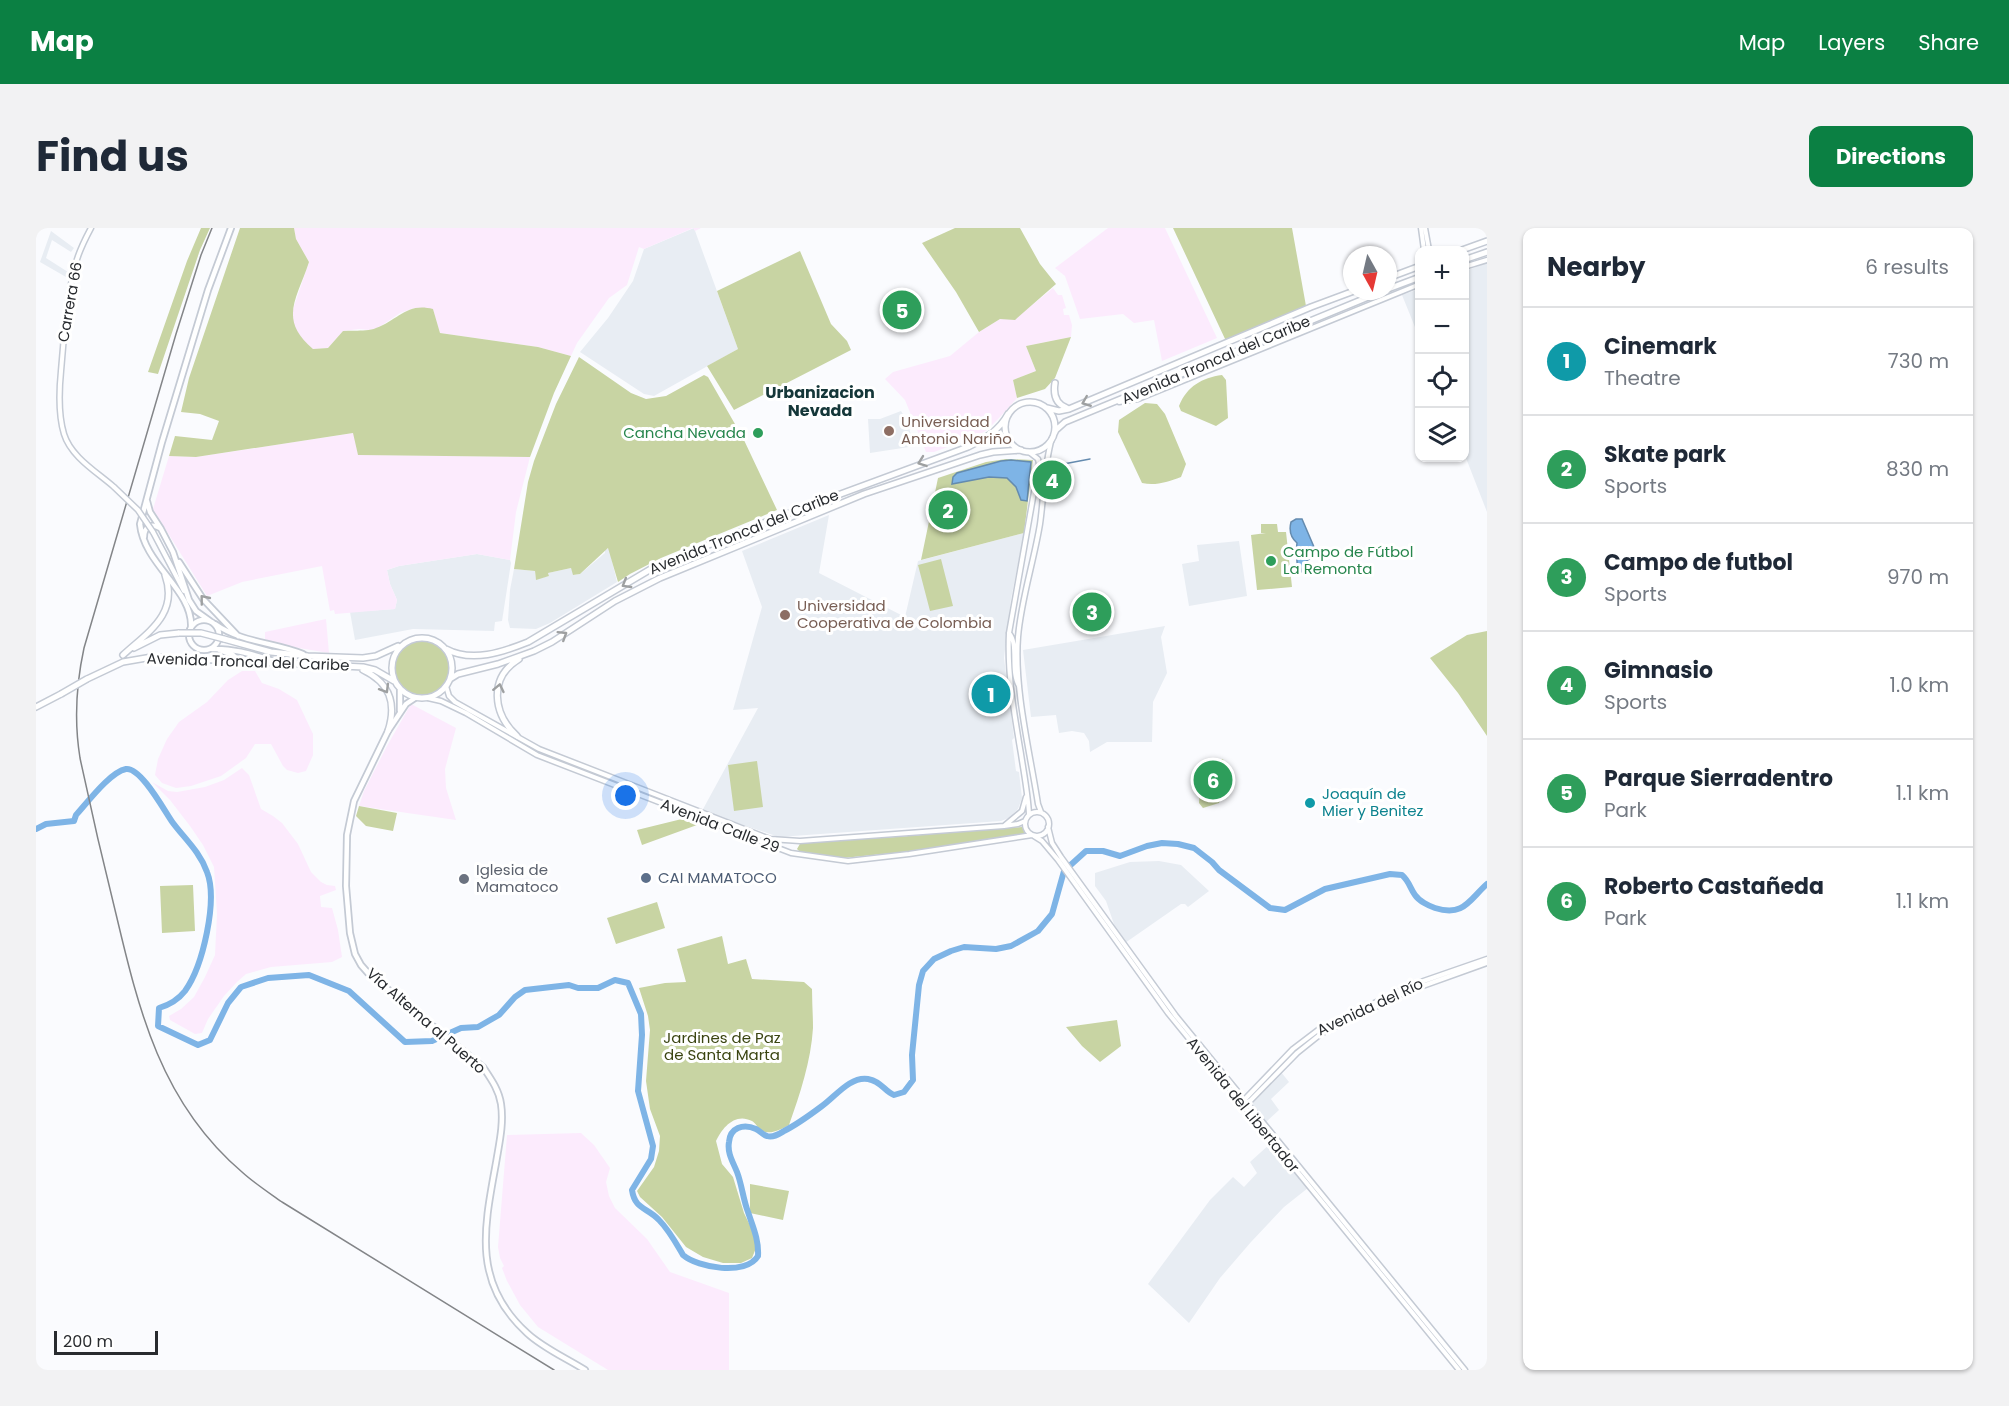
<!DOCTYPE html>
<meta charset="utf-8">
<style>
:root{--surface:#fff;--page:#f2f2f3;--text:#1f2937;--muted:#747a83;--line:#e0e1e3;--accent:#0b8043}
body{margin:0;font-family:Poppins,sans-serif;background:var(--page);color:var(--text)}
.controls{position:absolute;right:18px;top:18px;display:grid;overflow:hidden;border-radius:12px;box-shadow:0 2px 4px #0004}
.controls button{width:54px;height:54px;display:grid;place-items:center;padding:0;border:0;border-bottom:2px solid var(--line);background:var(--surface);color:var(--text);font:30px sans-serif}
.compass{position:absolute;left:1307px;top:18px;width:54px;height:54px;border-radius:50%;background:var(--surface);box-shadow:0 2px 4px #0004;rotate:172deg}
.scale{position:absolute;left:18px;bottom:15px;width:104px;box-sizing:border-box;padding-left:6px;border:3px solid #282b2f;border-top:0;font-size:16px;line-height:21px;white-space:nowrap;color:#282b2f;-webkit-text-stroke:4px #fff;paint-order:stroke}
.you{position:absolute;left:590px;top:568px;width:21px;height:21px;margin:-15px;border:4px solid #fff;border-radius:50%;background:#1a73e8;box-shadow:0 0 0 9px #1a73e833}
.badge{display:grid;place-items:center;width:39px;height:39px;border-radius:50%;background:var(--accent);color:#fff;font-size:20px;font-weight:700}
.pin{position:absolute;translate:-50% -50%;border:3px solid #fff;box-shadow:0 2px 6px #0006}
.list{margin:0;padding:0;list-style:none}
h2{display:flex;justify-content:space-between;align-items:center;height:78px;margin:0;padding:0 24px;font-size:26px}
h2 small{font-size:20px;font-weight:400;color:var(--muted)}
.list li{display:grid;grid-template-columns:39px 1fr auto;gap:18px;align-items:center;box-sizing:border-box;height:108px;padding:0 24px;border-top:2px solid var(--line)}
.list b{display:block;font-size:22px;white-space:nowrap}
.list p{margin:0;font-size:20px;white-space:nowrap;color:var(--muted)}
.list em{font-size:20px;font-style:normal;color:var(--muted)}
.icon{flex:none;width:33px;height:33px;fill:none;stroke:currentColor;stroke-width:2;stroke-linecap:round;stroke-linejoin:round}
.map{position:relative;flex:none;width:1451px;height:1142px;overflow:hidden;border-radius:12px}
header{display:flex;align-items:center;gap:36px;box-sizing:border-box;height:84px;padding:0 30px;background:var(--accent);color:#fff}
header strong{font-size:28px}
nav{display:flex;gap:33px;margin-inline-start:auto;font-size:21px}
.intro{display:flex;align-items:center;justify-content:space-between;box-sizing:border-box;height:144px;padding:0 36px}
h1{margin:0;font-size:42px}
.button{padding:15px 27px;border-radius:12px;background:var(--accent);color:#fff;font-size:21px;font-weight:700}
main{display:flex;gap:36px;padding:0 36px}
aside{flex:1;background:var(--surface);border-radius:12px;box-shadow:0 2px 4px #0004}
.map>svg:first-child{display:block}
</style>
<header>
<strong>Map</strong>
<nav><a>Map</a><a>Layers</a><a>Share</a></nav>
</header>
<div class="intro"><h1>Find us</h1><a class="button">Directions</a></div>
<main>
<div class="map">
<svg width="1451" height="1142" viewBox="0 0 1451 1142">
<rect width="100%" height="100%" fill="#fafbfe"/>
<!-- built -->
<path fill="#e8edf3" d="M658 0 702 121 618 168 608 166 544 124 572 90 597 53 608 21Z
M15 3 38 20 35 24 16 12 10 30 32 44 30 49 4 34Z
M1451 35V284L1428 225 1429 43Z
M1383 61V109L1366 67Z
M865 183 871 193 877 214 872 215 873 219 834 225 832 191H844Z
M793 287 783 345 869 389 882 333 988 305 975 371 968 430 978 510 976 512 980 543 983 544 986 570 982 581 973 590 965 593 743 609 666 583 722 480 697 482 726 379 706 323Z
M1203 313 1211 368 1153 378 1146 336 1163 333 1161 317Z
M573 320 581 354 514 395 500 401 474 400 472 392 474 362 478 341 499 343 500 351 513 348 512 345 535 340 538 347 544 346 569 325V322Z
M441 326 474 332 475 335 466 393 459 394 458 403 377 401 319 412 314 384 359 381 361 372 354 356 351 342 363 338Z
M1129 398 1125 409 1131 445 1117 474 1116 514H1071L1054 524 1053 513 1048 505 1036 503 1023 505 1020 487 995 489 987 422Z
M1123 633 1145 637 1173 663 1152 679 1149 676H1145L1089 715 1079 699 1070 673 1059 658V645L1094 634Z
M1245 844 1253 854 1235 871 1243 882 1230 894 1214 876Z
M1235 915 1272 960 1248 979 1215 1014 1184 1050 1153 1095 1112 1056 1174 972 1197 949 1208 959 1221 945 1214 934Z"/>
<!-- industrial -->
<path fill="#fcebfd" d="M258 0H665L659 3 657 0 608 21 603 19 591 57 573 70 541 115 535 128 502 119 404 105 397 81 378 80 364 85 342 100 334 102 323 101 307 103 292 120 277 121 268 113 257 98 256 84 273 34 260 11Z
M1072 0H1129L1181 110 1126 133 1118 92 1098 95 1087 86 1044 91 1029 48 1019 40Z
M1017 60 1022 67H1026L1030 80 1027 81 1028 87H1033L1036 97 1035 109 990 118 1000 143 977 152 981 170 963 190 951 202 941 208 898 224H890L869 172 849 151 857 144 914 128 943 104 964 91H979Z
M318 205 322 227 494 229 480 284 474 332 441 326 363 338 351 342 354 356 361 372 359 381 299 386 298 382 294 383 286 338 206 354 171 368 117 281 133 228 160 229Z
M290 391 293 425 245 417 229 411V404Z
M206 443H219L226 455 243 461 261 472 277 506V527L270 543 262 545 251 542 247 538 235 516H219L210 530 185 548 155 558 140 560 126 555 119 547 122 531 131 511 143 494 171 474 192 452Z
M375 476 420 500 409 541 410 560 420 592 323 578 328 563 351 518Z
M206 540 213 547 225 581 237 588 246 595 262 616 275 644 285 654 291 657 299 658 300 662 284 668 285 679 296 680 302 702 306 729 296 734 235 739 210 746 201 754 188 768 172 791 166 805 159 806 134 792 133 788 145 781 158 769 169 749 179 727 181 686 178 639 167 617 154 598 134 572 116 554 132 563 141 564 169 559 188 552Z
M545 905 558 917 574 940 570 954 573 968 579 980 611 1011 634 1044 693 1065V1142H572L502 1099 484 1077 471 1053 466 1040 468 1038 464 1030 462 1019 471 907Z"/>
<!-- green -->
<path fill="#c8d4a3" d="M165 0H174L164 22 122 146 112 144 151 33Z
M204 0H258L260 11 273 34C261 71 242 91 277 121L292 120 307 103C318 102 331 104 340 100 362 92 371 74 397 81L404 105 502 119 535 128 518 165 494 229 322 227 317 205 160 229 133 228 139 208 176 212 183 193 164 186 145 184 153 150Z
M919 0H984L1004 36 1020 56 979 92 964 91 943 104 920 64 886 15Z
M1137 0H1256L1270 78 1190 113Z
M764 23 795 96 811 113 815 122 698 182 671 138 702 121 681 63Z
M865 65 880 93 867 99 853 71Z
M1035 109 1019 150 1009 161 981 170 977 152 1000 143 990 118Z
M543 129 595 165 610 171 630 168 668 147 672 149 707 210 741 282 625 330 594 346 582 354 572 320 544 346 537 347 535 340 512 345 513 348 500 352 499 343 478 341 492 254 498 233 520 176Z
M1186 147 1190 152 1192 190 1180 198 1145 183 1143 178C1151 158 1166 150 1186 147Z
M1109 175 1121 176 1129 186 1150 236 1145 249C1131 254 1120 258 1106 255L1082 204 1083 192Z
M970 231 997 232 988 305 885 332 902 250 950 234Z
M1225 296H1241L1242 304H1250L1256 359 1221 362 1215 307 1230 305H1225Z
M905 331 917 378 894 383 882 337Z
M1451 403V508L1422 465 1394 430 1431 407Z
M359 440a27 27 0 1 1 54 0a27 27 0 1 1-54 0Z
M1187 531C1193 551 1191 557 1183 575L1167 580 1163 575 1164 558 1161 536Z
M721 533 727 579 698 583 692 537Z
M323 578 361 585 357 603 330 598 320 588Z
M658 588 661 597 606 617 601 602Z
M986 599 991 608 918 619 807 630 765 625 761 621 765 614 860 609Z
M157 657 159 703 126 705 124 658Z
M621 674 629 700 580 716 571 690Z
M686 708 692 736 710 731 716 751 768 754 776 761C776 774 777 787 777 800 775 833 764 866 753 897 745 901 736 907 726 903 722 901 720 895 716 893 699 884 686 900 680 913L686 936 697 949 708 985 720 1010V1020L716 1030 705 1035H687L667 1029 650 1019 626 989 604 969 601 963 618 939 623 923 624 908 614 881 610 853 614 802 612 788 603 760 629 755 650 754 641 721Z
M1081 792 1085 818 1064 834 1046 818 1030 799Z
M714 956 753 963 747 992 714 985Z"/>
<!-- water -->
<path fill="#7eb4e6" stroke="#648baf" stroke-width="1.5" d="M975 232 995 234 991 273 985 272 980 259 971 250 953 249 916 256 917 249 921 245 965 233Z
M1260 291H1266L1281 326 1269 334 1265 344H1262C1261 337 1260 321 1261 315 1255 310 1253 302 1255 294Z"/>
<g fill="none" stroke-linecap="round" stroke-linejoin="round">
<!-- stream -->
<path stroke="#648baf" stroke-width="1.5" d="M1017 238 1054 231"/>
<!-- river -->
<path stroke="#7eb4e6" stroke-width="6" d="M0 601 10 596 38 593 40 587C51 575 74 544 90 541 105 539 129 584 137 595 149 611 164 624 171 644 182 672 167 738 149 763 142 772 133 777 123 780L122 798 162 817 174 812 192 775 205 759 232 750 273 747 313 763 369 814 396 813 425 800 442 799 463 787 479 769 489 762 533 757 542 760H562L579 752 592 755 605 786 606 807 602 863 617 918 615 931 596 962C599 982 611 979 623 992 633 1002 640 1015 647 1027 662 1040 710 1048 722 1028 723 1012 717 999 712 984 707 971 706 957 701 944 697 934 691 925 693 914 694 900 707 895 720 901 724 903 727 907 731 908 737 910 743 906 748 903 762 896 774 887 786 878 799 869 814 848 832 851 845 853 848 863 858 867L868 864 877 852 876 827 883 757 887 743 898 731 915 723 928 719 960 721 975 718 1002 703 1016 686 1028 643 1050 623H1067L1084 628 1111 618 1126 615 1142 616 1158 620 1176 634 1183 642 1234 680 1249 682 1289 661 1354 646 1366 647C1373 653 1374 660 1379 667 1383 673 1393 678 1399 680 1428 689 1433 672 1451 656"/>
<defs>
<path id="secondary" d="M55 0C48 13 41 27 38 42 30 75 28 109 25 143 23 163 22 186 28 206 35 229 61 244 78 259
M1385 0 1388 22
M1389 0 1393 22
M1428 39 1451 32
M1083 174 1102 171 1384 56
M117 304 148 363
M973 405C983 416 974 442 983 458
M410 458 413 468 419 474 503 521 734 611 764 613 968 598 982 596 989 593
M392 470 405 473 430 485 501 527 755 625 812 633 873 626 996 607
M989 596a12 12 0 1 1 24 0a12 12 0 1 1-24 0Z
M1005 584 1002 576C994 524 978 462 982 409 985 372 998 333 1004 296 1008 268 1008 237 1016 210
M993 586C992 566 988 546 985 526 978 485 971 446 973 405L1003 236 1002 231 993 224
M968 598 986 583 990 569
M1012 599 1016 615 1025 629 1140 788 1429 1142
M998 608 1006 613 1022 632 1132 785 1423 1142
M1209 871 1257 821 1282 802 1376 757 1451 731
M1212 875 1261 825 1286 805 1370 764 1451 735"/>
<path id="primary" d="M111 273 114 284 125 301 137 324 153 372 160 383 174 393
M108 309C108 299 115 295 124 300
M143 334 167 371 202 408
M153 407a15 15 0 1 1 30 0a15 15 0 1 1-30 0Z
M179 396C206 415 238 414 267 426
M155 399C157 362 108 337 104 296L126 214 172 62 195 0
M176 421C197 420 218 427 238 433
M183 422 197 427 202 433
M379 470 370 476 352 503 318 573 311 607 310 658 314 705 319 726 325 737 332 745 447 839C455 851 463 862 465 876 468 896 463 916 460 935 448 1000 436 1055 491 1105 507 1120 530 1130 549 1142
M364 483V462"/>
<path id="highway" d="M1426 22 1451 13
M1428 32 1451 24
M1352 50 1384 38
M1352 61 1384 49
M1019 155C1017 167 1020 176 1031 180
M969 199a25 25 0 1 1 50 0a25 25 0 1 1-50 0Z
M1011 180 1023 183 1033 181 1275 79 1318 63
M1018 206 1020 202 1029 194 1347 63
M356 440a30 30 0 1 1 60 0a30 30 0 1 1-60 0Z
M188 411 235 424 272 428 327 430 340 428 362 418
M98 420 124 407 143 405
M410 421C436 435 467 424 492 414L620 338 745 288 932 219C948 211 963 203 972 186
M87 427C112 404 143 386 129 347
M327 442C354 455 361 475 352 503
M51 451 87 434 116 429 327 439 339 442 358 453
M414 451 422 446 462 436 498 423 516 414 579 373 624 350 828 266 944 227 957 224 985 222
M0 479 25 466
M481 508C457 486 452 450 483 431"/>
</defs>
<!-- secondary casing -->
<use href="#secondary" stroke="#c4cad4" stroke-width="7"/>
<!-- primary casing -->
<use href="#primary" stroke="#c4cad4" stroke-width="8"/>
<!-- highway casing -->
<use href="#highway" stroke="#c4cad4" stroke-width="8"/>
<!-- secondary -->
<use href="#secondary" stroke="#fff" stroke-width="4"/>
<!-- primary -->
<use href="#primary" stroke="#fff" stroke-width="4.5"/>
<!-- highway -->
<use href="#highway" stroke="#fff" stroke-width="5"/>
<!-- rail -->
<path stroke="#838588" stroke-width="1.5" d="M176 0 165 27 140 106 48 420C40 457 38 493 44 530 55 582 67 634 80 686 103 783 125 875 206 944 218 955 232 964 246 974L518 1142"/>
<defs>
<path id="secondary-bridge" d="M78 259 102 282 117 304"/>
<path id="highway-bridge" d="M143 405H165L188 411
M25 466 51 451"/>
</defs>
<!-- secondary-bridge casing -->
<use href="#secondary-bridge" stroke="#c4cad4" stroke-width="7" stroke-linecap="butt"/>
<!-- highway-bridge casing -->
<use href="#highway-bridge" stroke="#c4cad4" stroke-width="8" stroke-linecap="butt"/>
<!-- secondary-bridge -->
<use href="#secondary-bridge" stroke="#fff" stroke-width="4"/>
<!-- highway-bridge -->
<use href="#highway-bridge" stroke="#fff" stroke-width="5"/>
</g>
<!-- one-way arrows -->
<defs><path id="oneway-chevron" d="M-2-3.5L2.5 0L-2 3.5" fill="none" stroke-width="1.6" stroke-linecap="round" stroke-linejoin="round" transform="scale(1.5)"/></defs>
<g stroke="#9ea0a1">
<use href="#oneway-chevron" transform="translate(1050 174) rotate(158)"/>
<use href="#oneway-chevron" transform="translate(886 234) rotate(160)"/>
<use href="#oneway-chevron" transform="translate(590 356) rotate(149)"/>
<use href="#oneway-chevron" transform="translate(168 371) rotate(-129)"/>
<use href="#oneway-chevron" transform="translate(527 407) rotate(-32)"/>
<use href="#oneway-chevron" transform="translate(463 460) rotate(-78)"/>
<use href="#oneway-chevron" transform="translate(349 461) rotate(59)"/>
</g>
<!-- markers -->
<g fill="#8d6e63" stroke="#fff" stroke-width="2">
<circle cx="853" cy="203" r="6"/>
<circle cx="749" cy="387" r="6"/>
</g>
<g fill="#2e9e5b" stroke="#fff" stroke-width="2">
<circle cx="722" cy="205" r="6"/>
<circle cx="1235" cy="333" r="6"/>
</g>
<circle fill="#0f9aa8" stroke="#fff" stroke-width="2" cx="1274" cy="575" r="6"/>
<circle fill="#5c6f8a" stroke="#fff" stroke-width="2" cx="610" cy="650" r="6"/>
<circle fill="#6b7280" stroke="#fff" stroke-width="2" cx="428" cy="651" r="6"/>
<g text-anchor="middle" stroke-width="6" stroke-linejoin="round" paint-order="stroke">
<!-- street labels -->
<g font-size="15" fill="#282b2f" stroke="#fff">
<text transform="translate(34 74) rotate(-80)" y="5">Carrera 66</text>
<text transform="translate(1180 132) rotate(-23)" y="5">Avenida Troncal del Caribe</text>
<text transform="translate(708 304) rotate(-22)" y="5">Avenida Troncal del Caribe</text>
<text transform="translate(212 434) rotate(2)" y="5">Avenida Troncal del Caribe</text>
<text transform="translate(684 598) rotate(21)" y="5">Avenida Calle 29</text>
<text transform="translate(1334 779) rotate(-25)" y="5">Avenida del Río</text>
<text transform="translate(390 793) rotate(41)" y="5">Vía Alterna al Puerto</text>
<text transform="translate(1207 877) rotate(51)" y="5">Avenida del Libertador</text>
</g>
<!-- education labels -->
<g font-size="15" fill="#785e54" stroke="#fff" text-anchor="start">
<text x="865" y="199">Universidad<tspan x="865" dy="17">Antonio Nariño</tspan></text>
<text x="761" y="383">Universidad<tspan x="761" dy="17">Cooperativa de Colombia</tspan></text>
</g>
<!-- leisure labels -->
<g font-size="15" fill="#27864d" stroke="#fff" text-anchor="end">
<text x="710" y="210">Cancha Nevada</text>
<text x="1247" y="329" text-anchor="start">Campo de Fútbol<tspan x="1247" dy="17">La Remonta</tspan></text>
</g>
<!-- culture labels -->
<g font-size="15" fill="#0d838f" stroke="#fff" text-anchor="start">
<text x="1286" y="571">Joaquín de<tspan x="1286" dy="17">Mier y Benitez</tspan></text>
</g>
<!-- worship labels -->
<g font-size="15" fill="#5b616d" stroke="#fff" text-anchor="start">
<text x="440" y="647">Iglesia de<tspan x="440" dy="17">Mamatoco</tspan></text>
</g>
<!-- service labels -->
<g font-size="15" fill="#4e5e75" stroke="#fff" text-anchor="start">
<text x="622" y="655">CAI MAMATOCO</text>
</g>
<!-- park labels -->
<g font-size="15" fill="#3a4411" stroke="#fff">
<text x="686" y="815">Jardines de Paz<tspan x="686" dy="17">de Santa Marta</tspan></text>
</g>
<!-- neighbourhood labels -->
<g font-size="16" font-weight="bold" fill="#153739" stroke="#fff">
<text x="784" y="170">Urbanizacion<tspan x="784" dy="18">Nevada</tspan></text>
</g>
</g>
</svg>
<div class="controls">
<button>+</button>
<button>−</button>
<button><svg class="icon" aria-label="locate" viewBox="0 0 24 24"><circle cx="12" cy="12" r="6"/><path d="M12 2v4M12 18v4M2 12h4M18 12h4"/></svg></button>
<button><svg class="icon" aria-label="layers" viewBox="0 0 24 24"><path d="M12 4l9 5-9 5-9-5zM3 14l9 5 9-5"/></svg></button>
</div>
<svg class="compass" viewBox="-18 -18 36 36"><path d="M0-13l5 13h-10z" fill="#e53935"/><path d="M0 13l5-13h-10z" fill="#747a83"/></svg>
<div class="scale">200 m</div>
<div class="you"></div>
<div class="pin badge" style="left:955px;top:466px;background:#0f9aa8">1</div>
<div class="pin badge" style="left:912px;top:282px;background:#2e9e5b">2</div>
<div class="pin badge" style="left:1056px;top:384px;background:#2e9e5b">3</div>
<div class="pin badge" style="left:1016px;top:252px;background:#2e9e5b">4</div>
<div class="pin badge" style="left:866px;top:82px;background:#2e9e5b">5</div>
<div class="pin badge" style="left:1177px;top:552px;background:#2e9e5b">6</div>
</div>
<aside>
<h2>Nearby<small>6 results</small></h2>
<ul class="list">
<li><span class="badge" style="background:#0f9aa8">1</span><div><b>Cinemark</b><p>Theatre</p></div><em>730 m</em></li>
<li><span class="badge" style="background:#2e9e5b">2</span><div><b>Skate park</b><p>Sports</p></div><em>830 m</em></li>
<li><span class="badge" style="background:#2e9e5b">3</span><div><b>Campo de futbol</b><p>Sports</p></div><em>970 m</em></li>
<li><span class="badge" style="background:#2e9e5b">4</span><div><b>Gimnasio</b><p>Sports</p></div><em>1.0 km</em></li>
<li><span class="badge" style="background:#2e9e5b">5</span><div><b>Parque Sierradentro</b><p>Park</p></div><em>1.1 km</em></li>
<li><span class="badge" style="background:#2e9e5b">6</span><div><b>Roberto Castañeda</b><p>Park</p></div><em>1.1 km</em></li>
</ul>
</aside>
</main>
